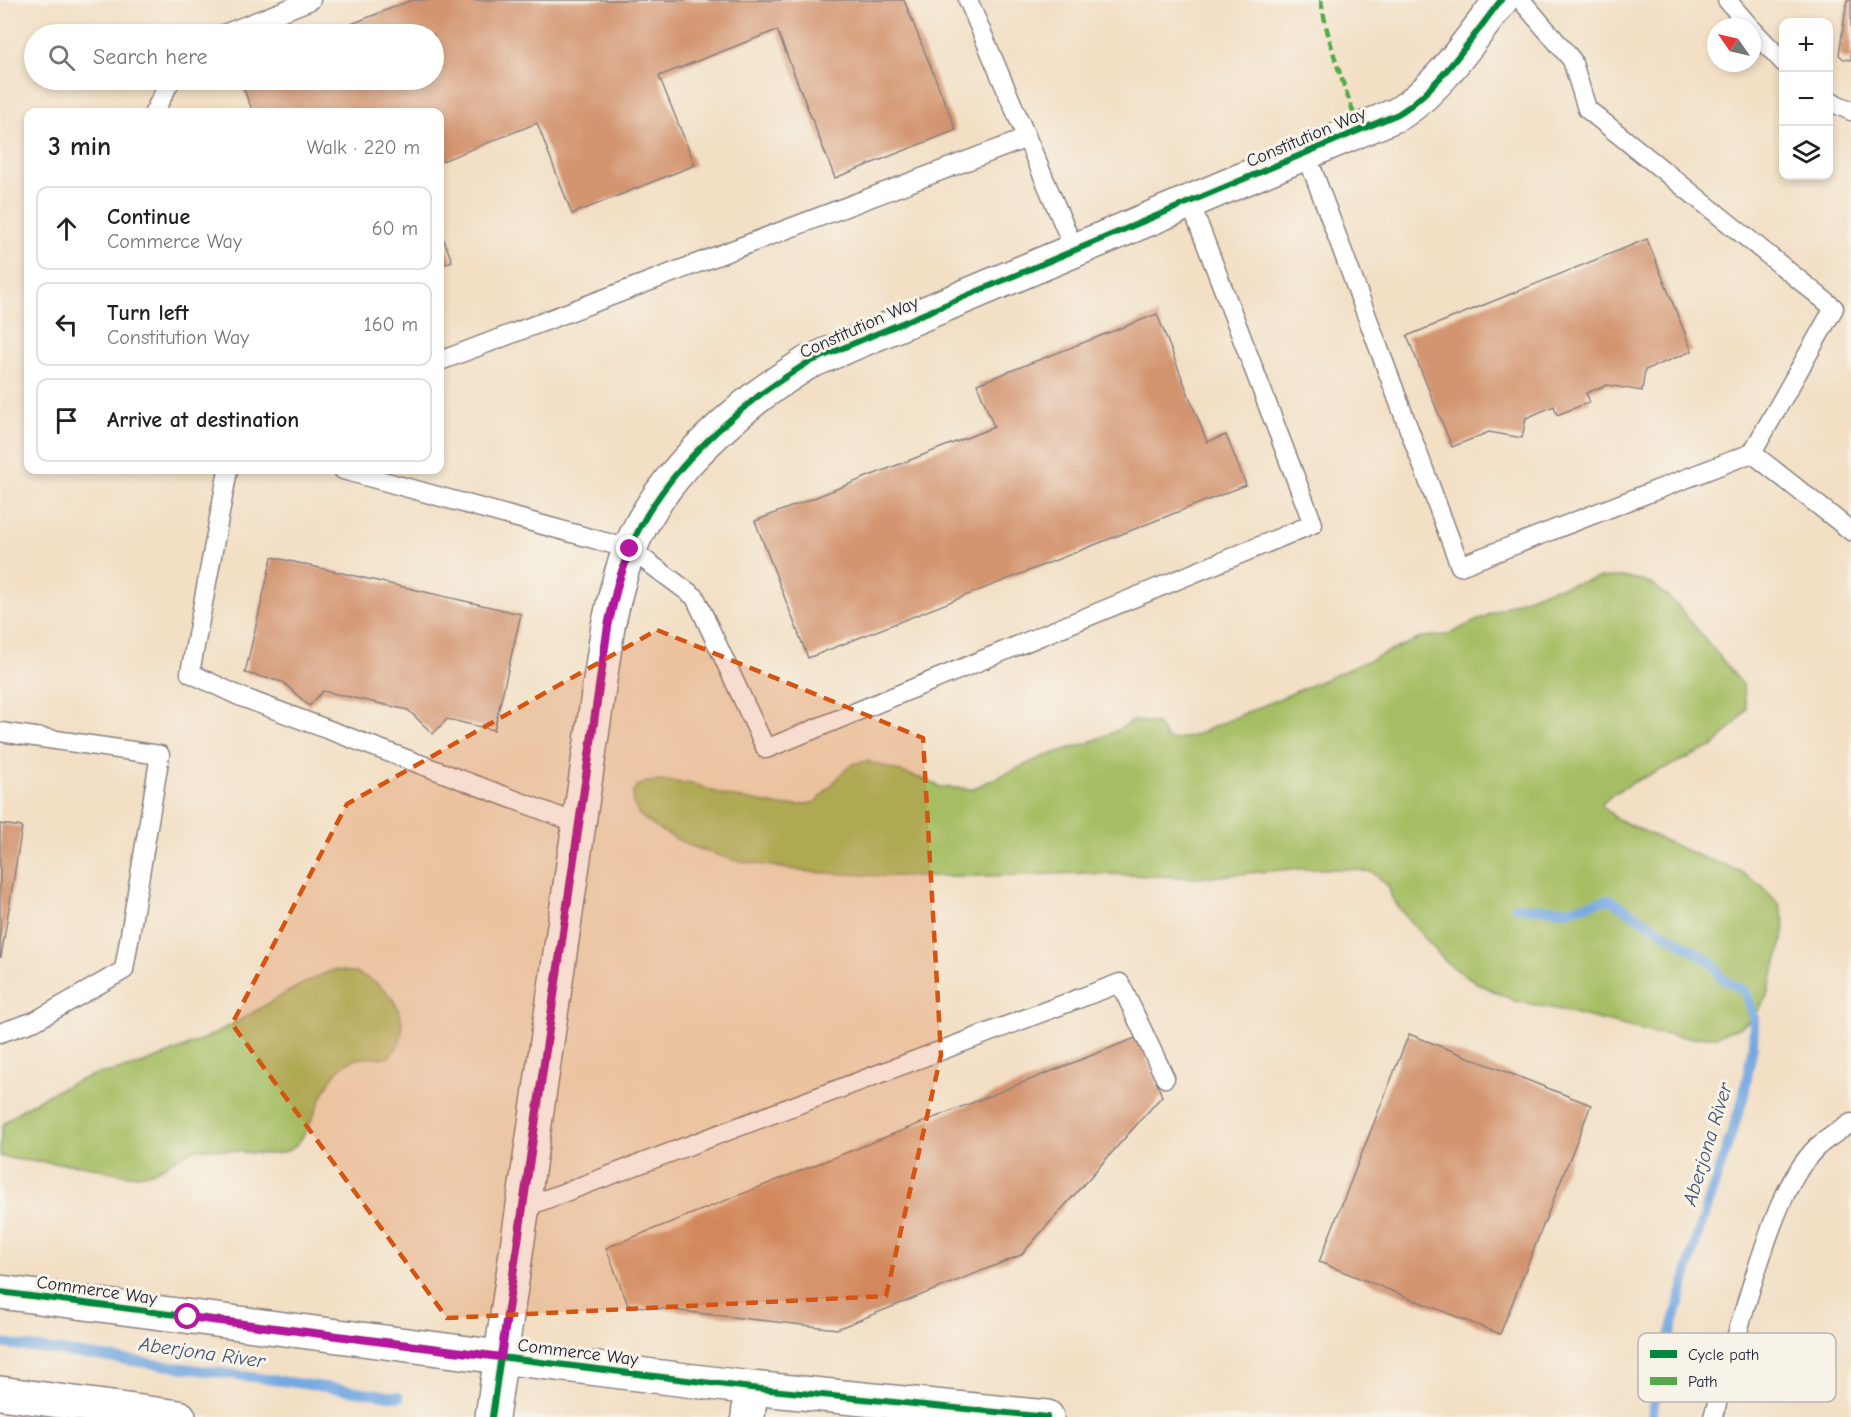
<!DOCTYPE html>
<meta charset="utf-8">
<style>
:root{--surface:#fff;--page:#f6f6f6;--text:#222;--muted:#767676;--line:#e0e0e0}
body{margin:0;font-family:"Comic Neue",sans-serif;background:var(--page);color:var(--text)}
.controls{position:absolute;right:18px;top:18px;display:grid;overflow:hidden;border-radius:12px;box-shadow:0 3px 9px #0003}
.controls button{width:54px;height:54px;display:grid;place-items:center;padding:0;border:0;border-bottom:2px solid var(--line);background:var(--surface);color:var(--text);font:30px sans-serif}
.compass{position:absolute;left:1707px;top:18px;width:54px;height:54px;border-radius:50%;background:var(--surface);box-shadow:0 3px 9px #0003;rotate:304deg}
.stop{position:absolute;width:18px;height:18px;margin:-14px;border:4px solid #b5179e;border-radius:50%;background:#fff}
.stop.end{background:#b5179e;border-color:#fff;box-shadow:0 2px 6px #0008}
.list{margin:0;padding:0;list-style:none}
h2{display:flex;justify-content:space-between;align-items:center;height:78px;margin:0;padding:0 24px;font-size:26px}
h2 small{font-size:20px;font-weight:400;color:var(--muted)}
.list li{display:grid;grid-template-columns:39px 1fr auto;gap:18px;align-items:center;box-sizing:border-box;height:84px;margin:0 12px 12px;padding:0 12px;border:2px solid var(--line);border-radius:12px}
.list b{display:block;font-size:22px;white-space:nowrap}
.list p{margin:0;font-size:20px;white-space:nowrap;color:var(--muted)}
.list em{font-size:20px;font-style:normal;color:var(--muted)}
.icon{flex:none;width:33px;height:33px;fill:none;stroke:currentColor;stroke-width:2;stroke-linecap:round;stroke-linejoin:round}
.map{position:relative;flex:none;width:1851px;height:1417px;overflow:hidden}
.search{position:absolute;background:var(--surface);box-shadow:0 3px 9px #0003;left:24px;top:24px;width:420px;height:66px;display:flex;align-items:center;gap:15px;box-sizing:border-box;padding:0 21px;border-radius:33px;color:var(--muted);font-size:22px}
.panel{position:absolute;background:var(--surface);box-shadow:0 3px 9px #0003;left:24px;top:108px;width:420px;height:366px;border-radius:12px}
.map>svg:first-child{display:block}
</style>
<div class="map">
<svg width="1851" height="1417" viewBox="0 0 1851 1417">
<rect width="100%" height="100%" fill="#f7f3e8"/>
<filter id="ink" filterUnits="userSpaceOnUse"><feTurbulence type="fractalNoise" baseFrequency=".0167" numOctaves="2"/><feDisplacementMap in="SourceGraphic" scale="12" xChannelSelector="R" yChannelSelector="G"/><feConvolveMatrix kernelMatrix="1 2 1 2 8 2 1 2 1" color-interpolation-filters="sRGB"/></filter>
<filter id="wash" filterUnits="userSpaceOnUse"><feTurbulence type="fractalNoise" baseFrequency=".008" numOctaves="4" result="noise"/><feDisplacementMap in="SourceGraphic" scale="24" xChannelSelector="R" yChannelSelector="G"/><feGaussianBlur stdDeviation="1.35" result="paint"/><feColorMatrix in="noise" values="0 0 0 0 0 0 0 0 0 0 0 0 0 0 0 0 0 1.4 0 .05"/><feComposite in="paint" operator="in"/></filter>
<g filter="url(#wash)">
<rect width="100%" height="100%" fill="#f2dfc4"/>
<!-- green -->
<path fill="#a6be64" stroke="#647050" stroke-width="1.5" d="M1619 577 1637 579 1654 585 1677 605 1743 685 1746 709 1739 719 1714 746 1636 781 1613 794 1601 805 1617 819 1694 854 1738 870 1763 887 1780 905 1785 927 1780 951 1766 998 1754 1018 1740 1027 1715 1036 1694 1038 1654 1033 1556 1009 1515 1001 1479 984 1447 963 1406 917 1392 898 1388 886 1372 872 1349 869H1290L1199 878 1084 873 981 876H883L808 872 732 860 688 845 658 829 639 815 633 803V793L637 786 647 782 663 781 694 784 724 795 781 806 800 805 816 802 844 771 853 764 867 761 926 780 940 787 972 789 1042 757 1088 743 1118 730 1134 720 1157 724 1168 740 1190 737 1423 637 1447 635 1507 606 1544 591 1599 578Z
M333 970C342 971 353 971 361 975 388 986 409 1011 400 1042 398 1047 393 1052 389 1057 378 1058 363 1057 353 1060 323 1070 317 1125 295 1146 276 1164 224 1145 198 1149 180 1152 162 1171 144 1174 123 1178 101 1168 81 1165 54 1162 27 1163 0 1156 0 1147 0 1132 3 1125 19 1107 67 1084 91 1076 104 1072 118 1071 131 1067 158 1059 186 1047 212 1035 253 1015 290 987 333 970Z"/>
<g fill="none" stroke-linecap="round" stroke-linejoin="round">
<!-- stream -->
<path stroke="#75a8e1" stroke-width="10" d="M1516 907 1568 910 1609 899 1707 959 1716 968 1721 978 1746 992 1754 1018 1753 1045 1743 1099 1697 1237 1657 1384 1652 1417
M0 1343 399 1397"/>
</g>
<g id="blocks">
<!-- building -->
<path fill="#d39470" d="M412 0H904L956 130 835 178 777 30 659 76 695 165 572 214 537 123 440 162V112H253L240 80H434V34H326Z
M1847 0H1851V60L1844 59 1839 55Z
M440 230 452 261 440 266Z
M1647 239 1692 351 1645 370 1642 391 1607 385 1586 393 1590 402 1557 415 1554 406 1526 418 1522 438 1489 432 1452 447 1407 336Z
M1157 314 1207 442 1226 435 1246 485 808 658 755 521 994 427 977 384Z
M272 557 521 614 494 730 447 719 433 734 408 710 323 691 309 706 283 682 245 673Z
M0 824 22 827 1 957H0Z
M1409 1034 1591 1105 1500 1334 1319 1262Z
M1138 1037 1162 1096 1021 1255 837 1329 628 1305 606 1248Z"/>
</g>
</g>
<g filter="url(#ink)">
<use href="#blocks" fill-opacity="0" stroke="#8a8080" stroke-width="1.5"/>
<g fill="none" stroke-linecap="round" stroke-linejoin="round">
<defs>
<path id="lane" d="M968 0 1075 251
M1727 0 1750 27
M1752 29 1784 63
M224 34 311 0
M1828 99 1836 104 1851 111
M154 112 171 80
M1306 153 1460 566 1752 453 1834 308 1587 109 1572 60 1521 0
M440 361 1027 138
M1752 453 1851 531
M228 470 190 673 239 696 579 824
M343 470 630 549 695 597 766 749 1313 524 1190 202
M0 732 160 755 124 970 35 1021 0 1033
M523 1208 1120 983 1165 1078
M1713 1417C1727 1370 1740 1322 1755 1275 1769 1233 1785 1179 1817 1147 1827 1138 1839 1131 1851 1123"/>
<path id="street" d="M492 1417 608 626C614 601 619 575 629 551 654 488 705 439 757 397 773 385 790 374 807 363L1398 114C1438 90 1472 37 1501 0
M748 1417 751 1388"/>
<path id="secondary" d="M0 1292 500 1357 751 1388 1047 1417
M0 1393 179 1417"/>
</defs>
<!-- lane casing -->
<use href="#lane" stroke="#8a8080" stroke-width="21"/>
<!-- street casing -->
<use href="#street" stroke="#8a8080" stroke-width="36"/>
<!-- secondary casing -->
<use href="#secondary" stroke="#8a8080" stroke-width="36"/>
<!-- lane -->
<use href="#lane" stroke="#fff" stroke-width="18"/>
<!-- street -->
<use href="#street" stroke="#fff" stroke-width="33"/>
<!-- secondary -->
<use href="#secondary" stroke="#fff" stroke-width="33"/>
<!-- quiet -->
<path stroke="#53aa46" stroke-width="4.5" stroke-dasharray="9 4.5" stroke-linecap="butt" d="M1321 0C1328 45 1345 88 1360 131"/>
<defs>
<path id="cycleway" d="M0 1292 500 1357 751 1388 1047 1417
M492 1417 608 626C614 601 619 575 629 551 654 488 705 439 757 397 773 385 790 374 807 363L1398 114C1438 90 1472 37 1501 0"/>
</defs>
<!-- cycleway casing -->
<use href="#cycleway" stroke="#f7f3e8" stroke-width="10"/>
<!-- cycleway -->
<use href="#cycleway" stroke="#00873e" stroke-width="6"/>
</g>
</g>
<g fill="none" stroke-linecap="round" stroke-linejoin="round" filter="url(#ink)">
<!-- route -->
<path stroke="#b5179e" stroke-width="8" d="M188 1317 501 1357 608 626 618 583 630 549"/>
</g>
<!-- marked area -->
<path fill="#d45411" fill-opacity="0.2" stroke="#d45411" stroke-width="4.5" stroke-dasharray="12 8" stroke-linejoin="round" d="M657 630 923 738 941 1055 886 1296 447 1318 232 1024 347 804Z"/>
<g text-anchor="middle" stroke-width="6" stroke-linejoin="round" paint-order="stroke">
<!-- street labels -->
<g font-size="18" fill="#22223b" stroke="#f7f3e8">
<text transform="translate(1306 137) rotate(-23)" y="6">Constitution Way</text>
<text transform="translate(859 327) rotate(-24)" y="6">Constitution Way</text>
<text transform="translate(97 1290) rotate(8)" y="6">Commerce Way</text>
<text transform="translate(578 1352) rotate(7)" y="6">Commerce Way</text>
</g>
<!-- water labels -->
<g font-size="20" font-style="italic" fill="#3f5175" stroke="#f7f3e8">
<text transform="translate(1707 1144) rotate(-73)" y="7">Aberjona River</text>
<text transform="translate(202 1352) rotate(8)" y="7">Aberjona River</text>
</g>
</g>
<!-- legend -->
<rect x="1638" y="1333" width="198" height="69" rx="9" fill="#f7f3e8" stroke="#b7b4b4" stroke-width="1.5"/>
<rect x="1650" y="1350" width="27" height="8" fill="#00873e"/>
<rect x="1650" y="1377" width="27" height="8" fill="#53aa46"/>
<g font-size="16" fill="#22223b">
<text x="1688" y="1360">Cycle path</text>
<text x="1688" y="1387">Path</text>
</g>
</svg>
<div class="controls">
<button>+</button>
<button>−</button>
<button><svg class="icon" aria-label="layers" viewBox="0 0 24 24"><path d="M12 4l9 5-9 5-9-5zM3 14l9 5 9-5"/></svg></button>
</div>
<svg class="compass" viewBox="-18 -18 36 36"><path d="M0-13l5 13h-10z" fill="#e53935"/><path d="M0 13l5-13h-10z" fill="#767676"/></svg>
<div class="stop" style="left:188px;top:1317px"></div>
<div class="stop end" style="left:630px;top:549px"></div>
<div class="search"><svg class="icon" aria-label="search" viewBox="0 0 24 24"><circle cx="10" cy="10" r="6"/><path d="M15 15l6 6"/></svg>Search here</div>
<section class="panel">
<h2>3 min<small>Walk · 220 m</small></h2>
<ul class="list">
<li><svg class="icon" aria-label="ahead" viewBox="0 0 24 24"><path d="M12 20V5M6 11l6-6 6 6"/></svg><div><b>Continue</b><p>Commerce Way</p></div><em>60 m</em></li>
<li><svg class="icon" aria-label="left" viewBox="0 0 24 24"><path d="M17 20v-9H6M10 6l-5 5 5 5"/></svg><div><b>Turn left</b><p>Constitution Way</p></div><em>160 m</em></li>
<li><svg class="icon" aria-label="arrive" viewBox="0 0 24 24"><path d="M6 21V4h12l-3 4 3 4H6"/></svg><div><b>Arrive at destination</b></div></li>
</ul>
</section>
</div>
